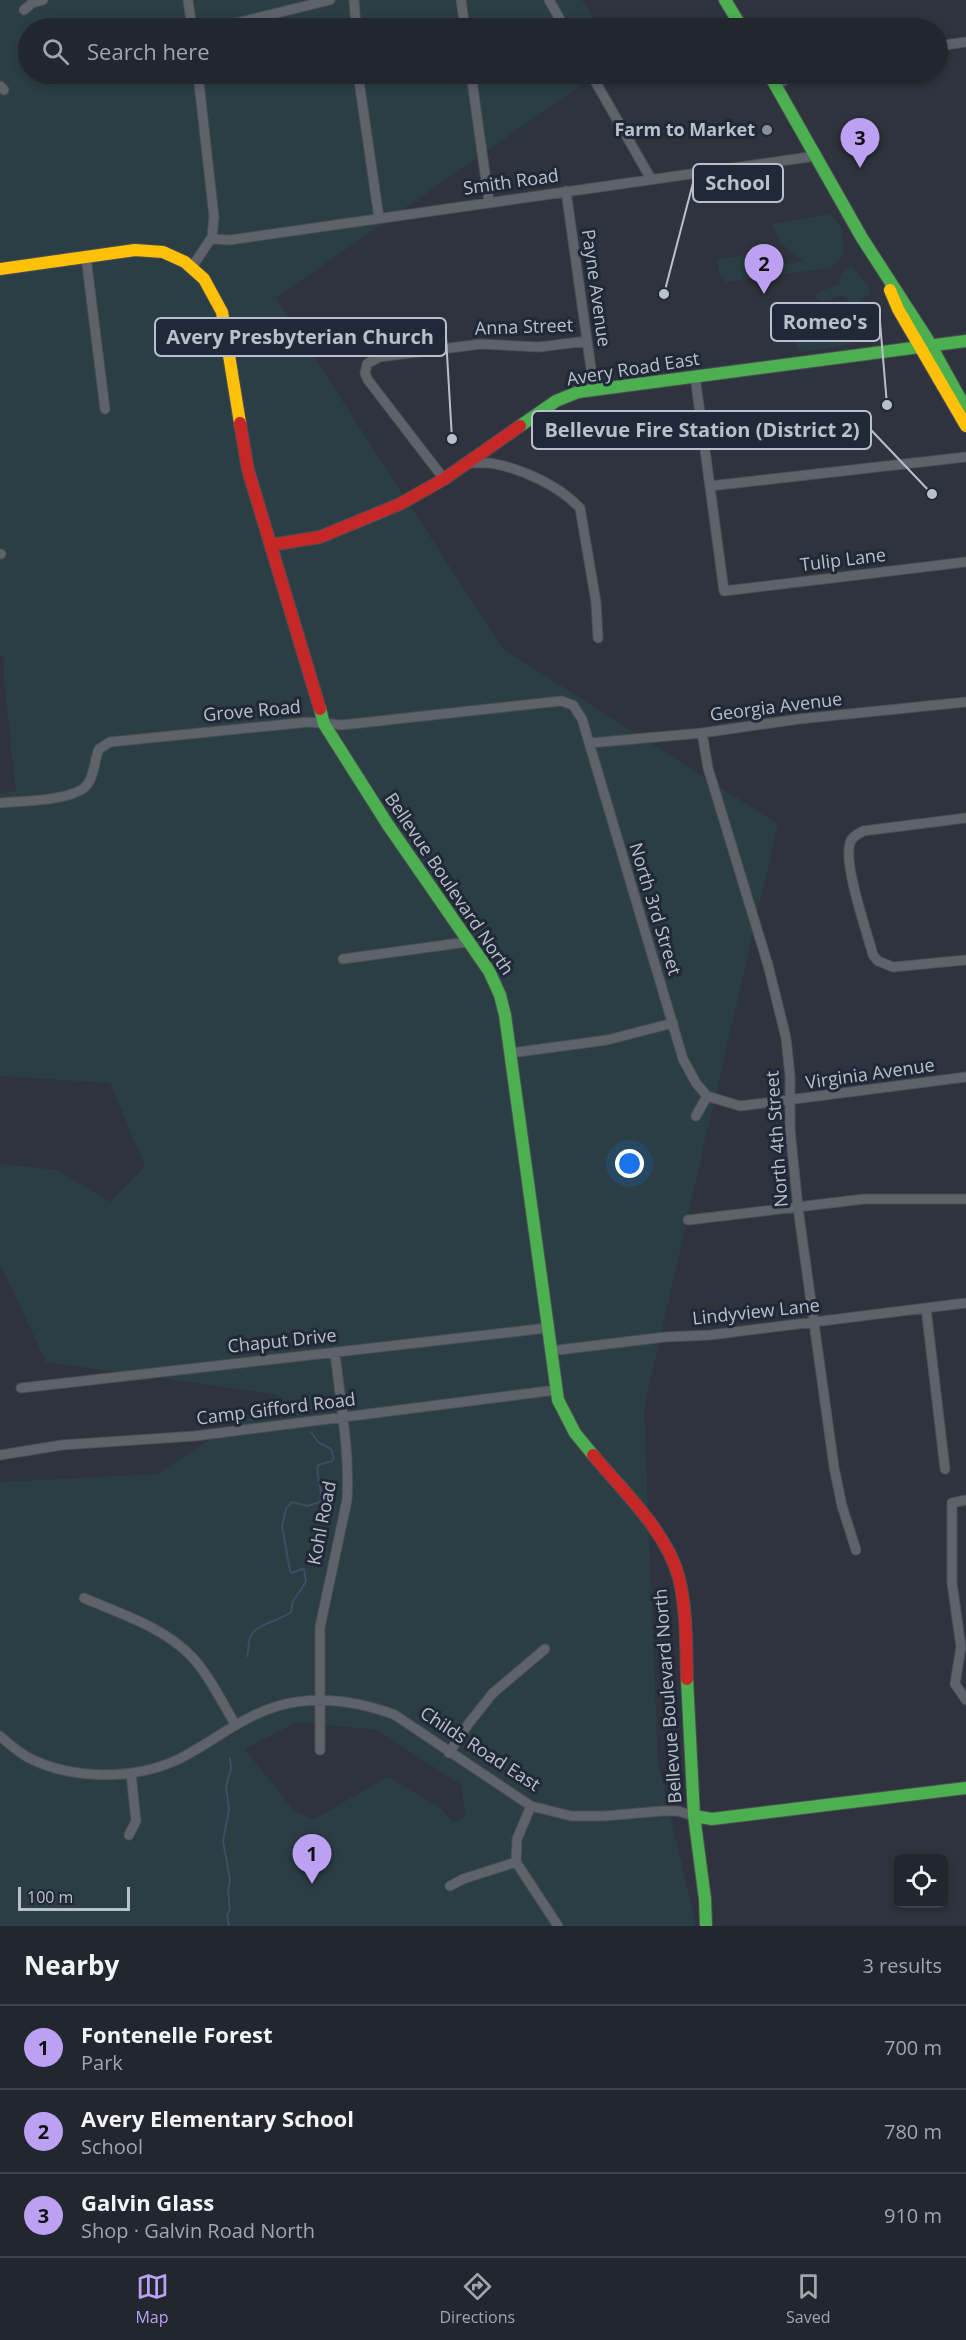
<!DOCTYPE html>
<meta charset="utf-8">
<style>
:root{--surface:#22262e;--page:#2a2e36;--text:#f1f3f6;--muted:#a2a5aa;--line:#3f434a;--accent:#bca0f2}
body{margin:0;font-family:"Open Sans",sans-serif;background:var(--page);color:var(--text)}
.controls{position:absolute;right:18px;bottom:18px;display:grid;overflow:hidden;border-radius:9px;box-shadow:0 3px 9px #0003}
.controls button{width:54px;height:54px;display:grid;place-items:center;padding:0;border:0;border-bottom:2px solid var(--line);background:var(--surface);color:var(--text);font:30px sans-serif}
.scale{position:absolute;left:18px;bottom:15px;width:112px;box-sizing:border-box;padding-left:6px;border:3px solid #b9c0cc;border-top:0;font-size:16px;line-height:21px;white-space:nowrap;color:#b9c0cc;-webkit-text-stroke:4px #212938;paint-order:stroke}
.you{position:absolute;left:630px;top:1164px;width:21px;height:21px;margin:-15px;border:4px solid #fff;border-radius:50%;background:#1a73e8;box-shadow:0 0 0 9px #1a73e833}
.badge{display:grid;place-items:center;width:39px;height:39px;border-radius:50%;background:var(--accent);color:#111;font-size:20px;font-weight:700}
.pin{position:absolute;translate:-50% -50px;filter:drop-shadow(0 2px 3px #0008)}
.pin::after{content:'';position:absolute;top:32px;width:21px;height:18px;background:inherit;clip-path:polygon(0 0,100% 0,50% 100%)}
.list{margin:0;padding:0;list-style:none}
h2{display:flex;justify-content:space-between;align-items:center;height:78px;margin:0;padding:0 24px;font-size:26px}
h2 small{font-size:20px;font-weight:400;color:var(--muted)}
.list li{display:grid;grid-template-columns:39px 1fr auto;gap:18px;align-items:center;box-sizing:border-box;height:84px;padding:0 24px;border-top:2px solid var(--line)}
.list b{display:block;font-size:22px;white-space:nowrap}
.list p{margin:0;font-size:20px;white-space:nowrap;color:var(--muted)}
.list em{font-size:20px;font-style:normal;color:var(--muted)}
.icon{flex:none;width:33px;height:33px;fill:none;stroke:currentColor;stroke-width:2;stroke-linecap:round;stroke-linejoin:round}
.map{position:relative;flex:none;width:966px;height:1926px;overflow:hidden}
.search{position:absolute;background:var(--surface);box-shadow:0 3px 9px #0003;left:18px;right:18px;top:18px;height:66px;display:flex;align-items:center;gap:15px;box-sizing:border-box;padding:0 21px;border-radius:33px;color:var(--muted);font-size:22px}
.sheet{height:330px;background:var(--surface)}
nav{display:flex;justify-content:space-around;align-items:center;box-sizing:border-box;height:84px;border-top:2px solid var(--line);background:var(--surface);font-size:16px;color:var(--muted)}
nav a{display:grid;justify-items:center;gap:3px}
nav .on{color:var(--accent)}
.map>svg:first-child{display:block}
</style>
<div class="map">
<svg width="966" height="1926" viewBox="0 0 966 1926">
<rect width="100%" height="100%" fill="#2e333d"/>
<!-- green -->
<path fill="#2b3e43" fill-rule="evenodd" d="M0 0H582L600 28H28V74H597L276 298 503 649 778 824 644 1408 658 1761 696 1926H0V1482L157 1474 278 1395 46 1362 0 1264V1164L58 1170 110 1202 145 1166 110 1083 0 1076V793L16 791 4 681V659L0 655ZM297 1722 377 1730 461 1785 465 1817 453 1822 438 1806 388 1777 314 1819 294 1811 245 1749Z
M828 214C845 224 844 238 843 256L830 268 725 282 724 276 720 277 717 259 760 253 778 274 777 265 803 261C786 250 781 244 772 224Z
M852 267 870 288 869 295 860 301 866 336 850 339V345L801 352 797 348 794 330 796 329 795 318 814 315 813 306 844 301 845 306 848 299 844 295 822 301 816 297 818 292 839 284 841 273Z"/>
<g fill="none" stroke-linecap="round" stroke-linejoin="round">
<!-- stream -->
<path stroke="#3d4c67" stroke-width="2" d="M247 1656C249 1650 248 1643 250 1637 257 1623 280 1621 291 1612L293 1601 306 1582 304 1570 302 1569 292 1573 290 1571 282 1526 286 1509 292 1502 307 1506 320 1502C324 1489 315 1478 318 1465L332 1461 334 1458 331 1449 318 1442 311 1432
M229 1926 227 1914 230 1910 228 1891 230 1880 223 1841 229 1810 226 1786 231 1769 230 1758"/>
<defs>
<path id="street" d="M188 0 192 28
M354 0 356 28
M461 0 465 28
M549 0 565 28
M24 10 32 3 43 0
M216 28 330 0
M938 46 966 42
M358 74 379 218
M471 74 489 202
M591 74 651 179
M776 85 796 74
M0 86 4 90
M566 191 594 390
M211 239 230 240 816 156
M86 257 105 409
M192 267 212 237 214 217 198 74
M695 376 724 591 966 562
M467 463C476 463 486 462 495 464 525 470 559 486 580 508L596 602 598 638
M444 479 368 380 365 373 367 364 379 357 481 344 539 347 587 341
M710 486 966 457
M0 554H1
M702 733 708 768 768 965 786 1038 790 1076V1129L798 1208 834 1467 842 1506 856 1550
M590 743 702 733 799 719 966 702
M0 803C21 801 74 801 87 785 95 775 94 760 99 749L110 742 309 722 342 725 561 701 573 705 582 719 683 1059 696 1083 707 1096 696 1116
M966 818 863 831C857 835 852 836 850 843 843 864 867 932 873 955L878 961 893 967 966 960
M343 959 467 942
M511 1053 607 1040 673 1023
M707 1096 740 1106 966 1077
M688 1220 864 1199H966
M926 1308 945 1469
M550 1351 665 1337 710 1335 966 1303
M21 1388 547 1328
M0 1455 62 1445 195 1436 556 1390
M966 1500 952 1503V1583L961 1647 955 1684 966 1700
M84 1598C121 1614 164 1627 193 1658 210 1677 222 1702 235 1724
M0 1736C9 1744 18 1752 29 1758 73 1780 133 1780 177 1760 212 1743 240 1717 278 1706 317 1695 357 1701 395 1715L531 1806 571 1816H604L662 1811H678L694 1816
M320 1750V1627L347 1500C350 1451 340 1401 335 1352
M449 1753 469 1723 493 1693 545 1649
M531 1806 517 1839 516 1862 558 1926
M129 1835 136 1821 131 1773
M450 1886 463 1879 516 1862"/>
<path id="fast" d="M725 0 742 28
M769 74 862 238 926 337 966 409
M520 426 556 401 578 392 966 341
M320 709 324 724 388 825 489 971 500 995 505 1015 558 1400 575 1433 593 1455
M687 1679 694 1816 705 1899 706 1926
M694 1816 712 1819 966 1788"/>
<path id="slow" d="M0 269 135 250 163 252 185 262 204 279 222 312 240 423
M890 290 898 309 966 426"/>
<path id="jam" d="M240 423 248 470 320 709
M271 545 320 537 400 504 444 479 520 426
M593 1455C623 1491 667 1532 679 1578 687 1611 686 1646 687 1679"/>
</defs>
<!-- street casing -->
<use href="#street" stroke="#4a4e55" stroke-width="11"/>
<!-- fast casing -->
<use href="#fast" stroke="#4a4e55" stroke-width="14"/>
<!-- slow casing -->
<use href="#slow" stroke="#4a4e55" stroke-width="14"/>
<!-- jam casing -->
<use href="#jam" stroke="#4a4e55" stroke-width="14"/>
<!-- street -->
<use href="#street" stroke="#5e626a" stroke-width="9"/>
<!-- fast -->
<use href="#fast" stroke="#4caf50" stroke-width="12"/>
<!-- slow -->
<use href="#slow" stroke="#ffc107" stroke-width="12"/>
<!-- jam -->
<use href="#jam" stroke="#c62828" stroke-width="12"/>
</g>
<!-- markers -->
<circle fill="#888f9a" stroke="#212938" stroke-width="2" cx="767" cy="130" r="6"/>
<g text-anchor="middle" stroke-width="6" stroke-linejoin="round" paint-order="stroke">
<!-- poi labels -->
<g font-size="18" font-weight="bold" fill="#b9c0cc" stroke="#212938" text-anchor="end">
<text x="755" y="136">Farm to Market</text>
</g>
<!-- street labels -->
<g font-size="18" fill="#b9c0cc" stroke="#212938">
<text transform="translate(511 182) rotate(-8)" y="6">Smith Road</text>
<text transform="translate(596 288) rotate(82)" y="6">Payne Avenue</text>
<text transform="translate(524 327) rotate(-2)" y="6">Anna Street</text>
<text transform="translate(633 369) rotate(-9)" y="6">Avery Road East</text>
<text transform="translate(843 560) rotate(-7)" y="6">Tulip Lane</text>
<text transform="translate(776 707) rotate(-7)" y="6">Georgia Avenue</text>
<text transform="translate(252 711) rotate(-5)" y="6">Grove Road</text>
<text transform="translate(449 884) rotate(56)" y="6">Bellevue Boulevard North</text>
<text transform="translate(655 909) rotate(73)" y="6">North 3rd Street</text>
<text transform="translate(870 1074) rotate(-8)" y="6">Virginia Avenue</text>
<text transform="translate(777 1139) rotate(-94)" y="6">North 4th Street</text>
<text transform="translate(756 1312) rotate(-6)" y="6">Lindyview Lane</text>
<text transform="translate(282 1341) rotate(-6)" y="6">Chaput Drive</text>
<text transform="translate(276 1409) rotate(-7)" y="6">Camp Gifford Road</text>
<text transform="translate(322 1523) rotate(-79)" y="6">Kohl Road</text>
<text transform="translate(668 1696) rotate(-94)" y="6">Bellevue Boulevard North</text>
<text transform="translate(480 1749) rotate(33)" y="6">Childs Road East</text>
</g>
</g>
<!-- callouts -->
<path fill="none" stroke="#b9c0cc" stroke-width="2" d="M664 294L693 183M887 405L880 322M452 439L446 337M932 494L871 430"/>
<g fill="#b9c0cc" stroke="#212938" stroke-width="2">
<circle cx="664" cy="294" r="6"/>
<circle cx="887" cy="405" r="6"/>
<circle cx="452" cy="439" r="6"/>
<circle cx="932" cy="494" r="6"/>
</g>
<g fill="#212938" stroke="#b9c0cc" stroke-width="2">
<rect x="693" y="164" width="90" height="38" rx="6"/>
<rect x="771" y="303" width="109" height="38" rx="6"/>
<rect x="155" y="318" width="291" height="38" rx="6"/>
<rect x="532" y="411" width="339" height="38" rx="6"/>
</g>
<g font-size="20" text-anchor="middle" font-weight="bold" fill="#b9c0cc">
<text x="738" y="190">School</text>
<text x="825" y="329">Romeo's</text>
<text x="300" y="344">Avery Presbyterian Church</text>
<text x="702" y="437">Bellevue Fire Station (District 2)</text>
</g>
</svg>
<div class="controls">
<button><svg class="icon" aria-label="locate" viewBox="0 0 24 24"><circle cx="12" cy="12" r="6"/><path d="M12 2v4M12 18v4M2 12h4M18 12h4"/></svg></button>
</div>
<div class="scale">100 m</div>
<div class="you"></div>
<div class="pin badge" style="left:312px;top:1884px">1</div>
<div class="pin badge" style="left:764px;top:294px">2</div>
<div class="pin badge" style="left:860px;top:168px">3</div>
<div class="search"><svg class="icon" aria-label="search" viewBox="0 0 24 24"><circle cx="10" cy="10" r="6"/><path d="M15 15l6 6"/></svg>Search here</div>
</div>
<section class="sheet">
<h2>Nearby<small>3 results</small></h2>
<ul class="list">
<li><span class="badge">1</span><div><b>Fontenelle Forest</b><p>Park</p></div><em>700 m</em></li>
<li><span class="badge">2</span><div><b>Avery Elementary School</b><p>School</p></div><em>780 m</em></li>
<li><span class="badge">3</span><div><b>Galvin Glass</b><p>Shop · Galvin Road North</p></div><em>910 m</em></li>
</ul>
</section>
<nav>
<a class="on"><svg class="icon" aria-label="map" viewBox="0 0 24 24"><path d="M3 6l6-2 6 2 6-2v14l-6 2-6-2-6 2zM9 4v14M15 6v14"/></svg>Map</a>
<a><svg class="icon" aria-label="directions" viewBox="0 0 24 24"><path d="M12 3l9 9-9 9-9-9zM9 14v-3h6M13 9l2 2-2 2"/></svg>Directions</a>
<a><svg class="icon" aria-label="saved" viewBox="0 0 24 24"><path d="M7 4h10v16l-5-4-5 4z"/></svg>Saved</a>
</nav>
